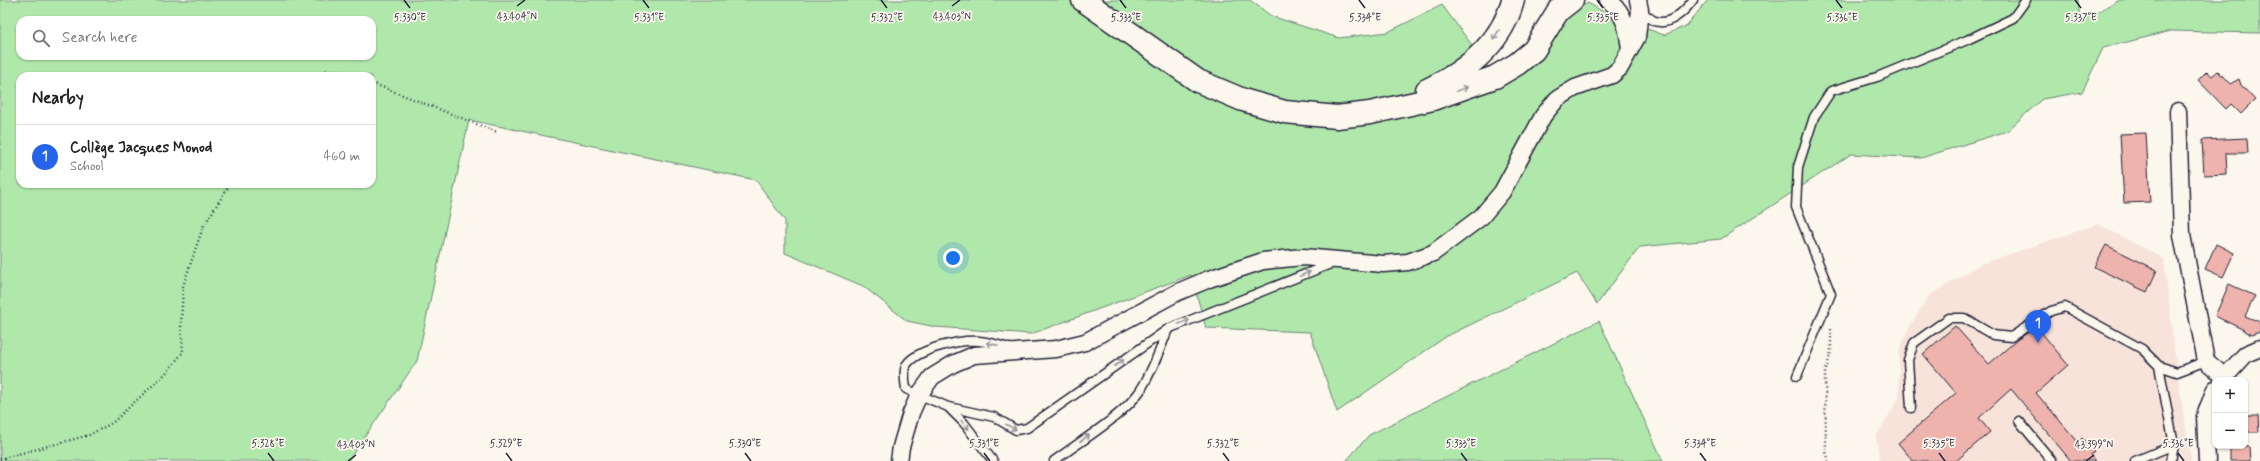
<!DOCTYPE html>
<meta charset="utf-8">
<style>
:root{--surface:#fff;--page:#f2f2f2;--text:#222;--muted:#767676;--line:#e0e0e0;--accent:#2563eb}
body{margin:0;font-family:Mynerve,sans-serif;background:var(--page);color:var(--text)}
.controls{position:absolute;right:12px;bottom:12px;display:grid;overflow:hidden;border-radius:8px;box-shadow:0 1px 3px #0004}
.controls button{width:36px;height:36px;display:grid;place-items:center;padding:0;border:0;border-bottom:1px solid var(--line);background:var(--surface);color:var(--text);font:20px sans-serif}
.you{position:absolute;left:953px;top:258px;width:14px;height:14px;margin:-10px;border:3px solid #fff;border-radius:50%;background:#1a73e8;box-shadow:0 0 0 6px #1a73e833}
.badge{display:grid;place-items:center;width:26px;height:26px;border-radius:50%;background:var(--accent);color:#fff;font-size:13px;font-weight:700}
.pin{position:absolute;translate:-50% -33px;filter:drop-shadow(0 1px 2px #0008)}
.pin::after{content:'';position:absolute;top:21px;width:14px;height:12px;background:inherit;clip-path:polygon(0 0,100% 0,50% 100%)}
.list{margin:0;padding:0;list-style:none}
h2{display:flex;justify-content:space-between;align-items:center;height:52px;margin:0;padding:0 16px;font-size:17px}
h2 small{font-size:13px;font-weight:400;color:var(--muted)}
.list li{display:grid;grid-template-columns:26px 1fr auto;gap:12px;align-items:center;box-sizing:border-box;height:64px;padding:0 16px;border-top:1px solid var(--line)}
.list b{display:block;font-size:15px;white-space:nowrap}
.list p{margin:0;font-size:13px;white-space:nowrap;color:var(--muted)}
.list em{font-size:13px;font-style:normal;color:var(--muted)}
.icon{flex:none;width:22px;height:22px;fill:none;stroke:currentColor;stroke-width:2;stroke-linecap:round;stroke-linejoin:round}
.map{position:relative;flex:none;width:2260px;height:461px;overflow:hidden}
.search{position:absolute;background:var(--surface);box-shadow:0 1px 3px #0004;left:16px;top:16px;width:360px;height:44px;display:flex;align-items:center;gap:10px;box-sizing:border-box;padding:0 14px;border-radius:12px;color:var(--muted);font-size:15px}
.panel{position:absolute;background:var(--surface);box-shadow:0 1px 3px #0004;left:16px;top:72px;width:360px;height:116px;border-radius:12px}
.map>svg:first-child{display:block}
</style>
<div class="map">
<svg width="2260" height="461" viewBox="0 0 2260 461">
<rect width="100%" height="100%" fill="#fbf7ec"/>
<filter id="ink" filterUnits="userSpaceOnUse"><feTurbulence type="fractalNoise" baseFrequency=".025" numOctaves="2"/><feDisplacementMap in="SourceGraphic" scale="8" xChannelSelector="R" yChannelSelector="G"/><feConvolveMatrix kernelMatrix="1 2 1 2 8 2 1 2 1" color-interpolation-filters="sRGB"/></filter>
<g filter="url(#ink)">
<!-- built -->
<path fill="#f7e3d9" d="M2098 224 2164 259 2177 372 2191 461H1880L1876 437 1899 398V353L1906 333 1929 296 1981 264Z"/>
<!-- green -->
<path fill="#b0e8ac" stroke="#698574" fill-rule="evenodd" d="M0 0H1250L1271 16 1339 38 1388 32 1442 5 1498 80 1562 16 1588 3 1609 15 1664 35 1686 26 1708 0H2078L2080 21 2120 0H2260V33L2171 31 2103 48 2082 92 2042 99 2007 131 1921 158 1851 154 1721 239 1640 247 1597 304 1577 273 1447 336 1337 412 1310 332 1206 328 1191 275 1031 334 936 327 907 321 863 286 785 253V221L756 180 469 120 417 361 348 461H0ZM20 20H372V56H20ZM20 76H372V184H20Z
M1599 321 1663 461H1346L1369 435Z"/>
<!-- building -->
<path fill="#eeb3ad" stroke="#22223b" d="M2207 71 2212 76 2218 71 2230 84 2239 79 2241 85 2255 100 2241 114 2231 104 2226 109 2198 80Z
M2146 133 2150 202 2124 203 2120 134Z
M2247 138 2248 153H2226L2227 174 2204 175 2202 140Z
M2216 244 2234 253 2223 277 2205 269Z
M2106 245 2157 270 2147 292 2094 267Z
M2229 284 2255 296 2245 316 2260 322V332L2251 335 2244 331V330L2215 316Z
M1955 326 1989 364 2018 339 2037 327 2068 365 2036 393 2078 442 2082 438 2094 451 2090 455 2095 461H2071L2011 389 1979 418 1990 432 1956 461H1913L1898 443 1956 393 1923 354Z
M2245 416H2258L2259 432H2245Z
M2230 446H2249L2250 461H2230Z"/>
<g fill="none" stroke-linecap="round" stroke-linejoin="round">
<defs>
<path id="lane" d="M1640 10C1644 13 1649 18 1653 20 1668 28 1685 11 1693 0
M2159 366 2174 445 2171 461
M1797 376 1831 294 1796 207 1798 167 1814 117 1831 91 1877 77 1967 40 2013 18 2026 0
M949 407 994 417 1016 430 1027 428 1168 329
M1911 408 1908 360 1914 343 1949 318H1964L1993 335 2011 337 2051 311 2065 307 2142 349 2159 366 2177 372 2206 361
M2019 421 2052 461
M993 461 964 423 948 407 906 389C905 381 903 371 907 364 918 349 961 339 979 341 989 342 999 345 1009 348
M1054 461C1079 442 1122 417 1140 391 1152 372 1160 350 1168 329L1333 263
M2135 461 2174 445"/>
<path id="street" d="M1608 0C1625 12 1628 31 1630 50
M2178 111 2182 235 2206 361 2224 376
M2222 380 2246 354 2260 348
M899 461 901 447 911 413 919 395 932 377 953 364 974 355 1056 349 1085 342 1178 292 1209 279 1263 261 1303 257 1383 264 1408 262 1433 253 1481 217 1502 192 1543 116 1557 99 1575 88 1612 75 1620 68 1637 37 1640 10 1638 0
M2207 461 2205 416 2215 389"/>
<path id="secondary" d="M1083 0 1198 81 1243 100 1285 112 1337 117 1370 113 1433 99 1495 77 1517 64 1534 50 1558 11 1572 0
M1427 90C1465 72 1502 44 1513 0"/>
</defs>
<!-- lane casing -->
<use href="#lane" stroke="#22223b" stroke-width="11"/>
<!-- street casing -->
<use href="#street" stroke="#22223b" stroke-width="19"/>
<!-- secondary casing -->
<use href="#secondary" stroke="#22223b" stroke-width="25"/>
<!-- path -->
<path stroke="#22223b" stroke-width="2.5" stroke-dasharray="1 3" stroke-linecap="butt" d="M315 76C328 66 341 71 354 76
M372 83 497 132
M0 459 89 435 112 423 166 373 183 352 181 324 183 286 203 227 230 184
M1829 461 1826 452 1825 373 1831 352V327"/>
<!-- lane -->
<use href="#lane" stroke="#fbf7ec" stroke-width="8"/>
<!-- street -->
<use href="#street" stroke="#fbf7ec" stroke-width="16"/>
<!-- secondary -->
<use href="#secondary" stroke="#fbf7ec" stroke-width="22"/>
</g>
<!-- one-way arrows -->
<defs><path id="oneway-shaft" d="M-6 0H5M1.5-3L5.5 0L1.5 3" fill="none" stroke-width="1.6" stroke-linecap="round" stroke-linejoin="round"/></defs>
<g stroke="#99979c">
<use href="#oneway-shaft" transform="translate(1496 35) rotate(122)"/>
<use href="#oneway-shaft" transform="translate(1462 89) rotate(-20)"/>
<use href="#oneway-shaft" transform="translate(1305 274) rotate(-23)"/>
<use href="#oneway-shaft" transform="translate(1184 322) rotate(-22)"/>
<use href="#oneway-shaft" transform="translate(992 344) rotate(-167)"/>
<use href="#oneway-shaft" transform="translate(1119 363) rotate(-35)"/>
<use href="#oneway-shaft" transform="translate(965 425) rotate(50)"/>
<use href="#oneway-shaft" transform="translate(1011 427) rotate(27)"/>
<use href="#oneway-shaft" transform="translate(1085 438) rotate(-37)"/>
</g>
</g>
<!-- ticks -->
<path fill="none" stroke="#22223b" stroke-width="1.5" d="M404 0 410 8M643 0 649 8M881 0 887 8M1120 0 1126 8M1359 0 1365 8M1597 0 1603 8M1836 0 1842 8M2075 0 2081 8M517 6 525 0M952 6 960 0M268 453 274 461M506 453 512 461M745 453 751 461M984 453 990 461M1223 453 1229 461M1461 453 1467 461M1700 453 1706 461M1939 453 1945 461M2178 453 2184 461M348 461 356 455M2086 461 2094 455"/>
<g font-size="10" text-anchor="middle" fill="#22223b" stroke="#fbf7ec" stroke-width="3.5" stroke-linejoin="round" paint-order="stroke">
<text x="517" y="20">43.404°N</text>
<text x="952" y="20">43.403°N</text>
<text x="410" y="21">5.330°E</text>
<text x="649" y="21">5.331°E</text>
<text x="887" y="21">5.332°E</text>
<text x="1126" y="21">5.333°E</text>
<text x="1365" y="21">5.334°E</text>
<text x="1603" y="21">5.335°E</text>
<text x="1842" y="21">5.336°E</text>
<text x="2081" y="21">5.337°E</text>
<text x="268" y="447">5.328°E</text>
<text x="506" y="447">5.329°E</text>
<text x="745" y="447">5.330°E</text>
<text x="984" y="447">5.331°E</text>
<text x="1223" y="447">5.332°E</text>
<text x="1461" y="447">5.333°E</text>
<text x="1700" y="447">5.334°E</text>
<text x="1939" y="447">5.335°E</text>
<text x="2178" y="447">5.336°E</text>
<text x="356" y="448">43.403°N</text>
<text x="2094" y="448">43.399°N</text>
</g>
</svg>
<div class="controls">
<button>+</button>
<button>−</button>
</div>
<div class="you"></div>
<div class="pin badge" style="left:2038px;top:343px">1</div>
<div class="search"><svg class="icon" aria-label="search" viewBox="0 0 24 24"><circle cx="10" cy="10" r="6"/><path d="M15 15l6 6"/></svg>Search here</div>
<section class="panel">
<h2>Nearby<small></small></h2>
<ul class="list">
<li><span class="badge">1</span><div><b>Collège Jacques Monod</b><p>School</p></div><em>460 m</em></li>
</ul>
</section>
</div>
